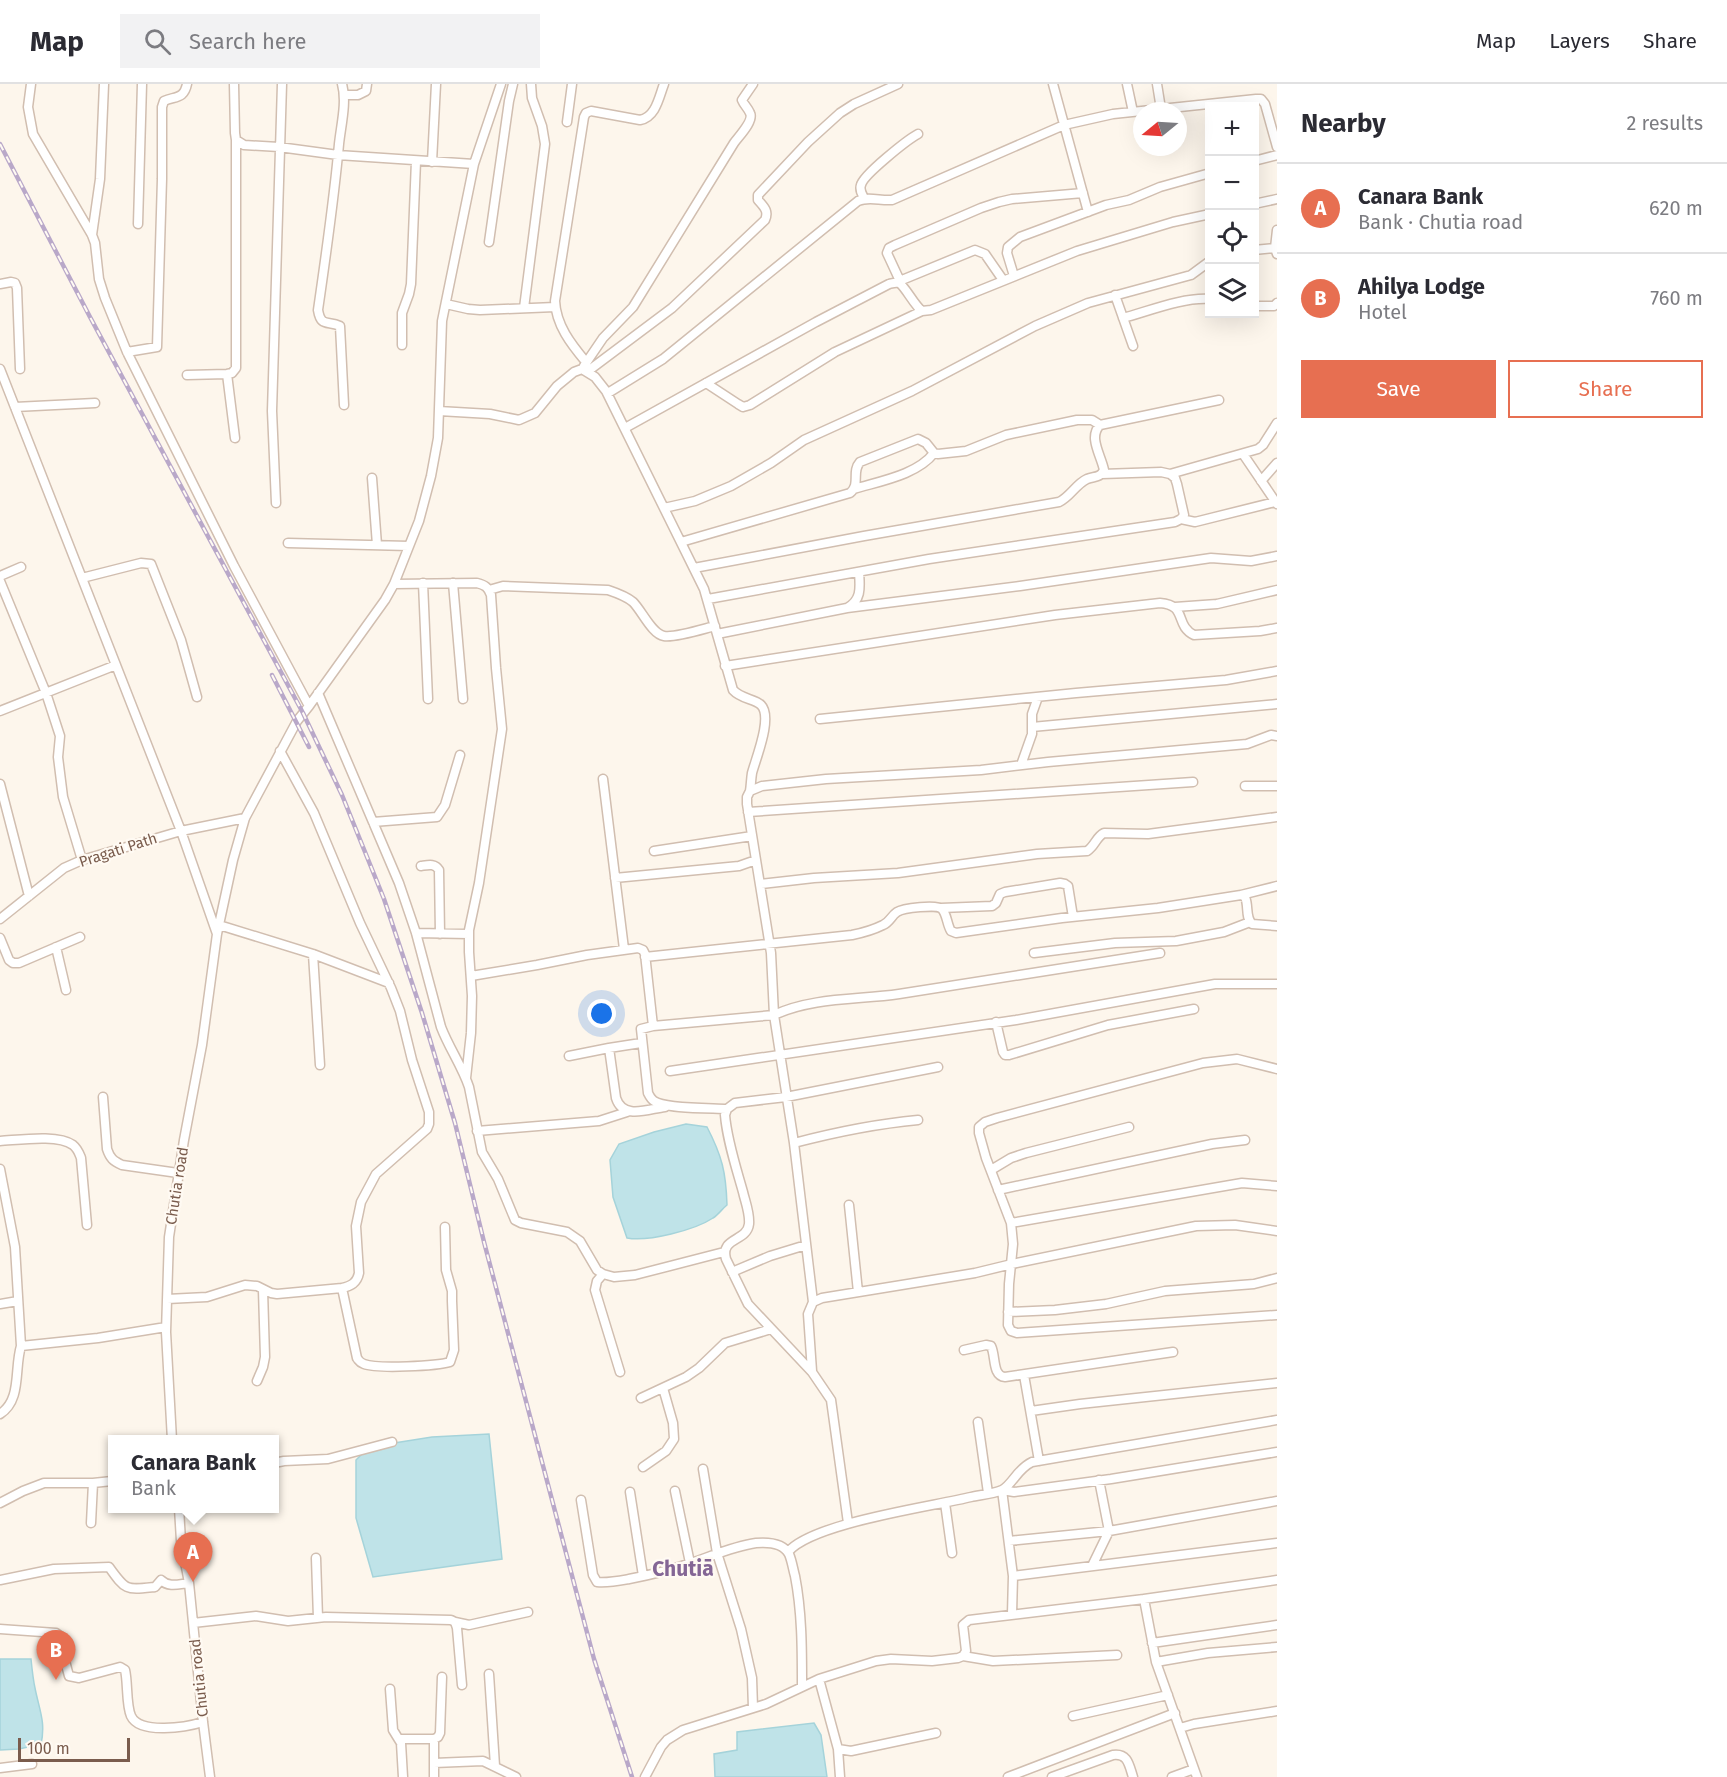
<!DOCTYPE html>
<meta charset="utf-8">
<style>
:root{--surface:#fff;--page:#f2f2f3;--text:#2b2b33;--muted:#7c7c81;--line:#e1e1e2;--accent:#e76f51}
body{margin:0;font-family:"Fira Sans",sans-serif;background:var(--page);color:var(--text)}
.controls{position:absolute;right:18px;top:18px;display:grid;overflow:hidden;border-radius:0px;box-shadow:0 6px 24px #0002}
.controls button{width:54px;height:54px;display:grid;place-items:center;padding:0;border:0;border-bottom:2px solid var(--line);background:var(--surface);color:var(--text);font:30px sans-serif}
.compass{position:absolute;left:1133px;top:18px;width:54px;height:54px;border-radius:50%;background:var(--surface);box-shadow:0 6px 24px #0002;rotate:252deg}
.scale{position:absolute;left:18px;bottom:15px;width:112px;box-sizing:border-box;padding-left:6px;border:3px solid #7a5c4d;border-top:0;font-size:16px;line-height:21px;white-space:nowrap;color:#7a5c4d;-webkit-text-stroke:4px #fffaf3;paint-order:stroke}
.you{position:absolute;left:602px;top:930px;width:21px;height:21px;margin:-15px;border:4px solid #fff;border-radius:50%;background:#1a73e8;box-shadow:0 0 0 9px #1a73e833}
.badge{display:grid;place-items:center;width:39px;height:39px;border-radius:50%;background:var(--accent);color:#fff;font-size:20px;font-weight:700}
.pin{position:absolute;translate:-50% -50px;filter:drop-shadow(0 2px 3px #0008)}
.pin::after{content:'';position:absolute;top:32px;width:21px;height:18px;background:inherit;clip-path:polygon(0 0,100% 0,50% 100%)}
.popup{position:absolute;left:108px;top:1351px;width:171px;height:78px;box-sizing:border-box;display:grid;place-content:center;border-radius:0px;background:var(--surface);filter:drop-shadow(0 2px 4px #0005);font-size:20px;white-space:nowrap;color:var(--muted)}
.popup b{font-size:22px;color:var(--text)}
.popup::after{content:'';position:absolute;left:50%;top:100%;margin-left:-12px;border:12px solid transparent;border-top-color:var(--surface)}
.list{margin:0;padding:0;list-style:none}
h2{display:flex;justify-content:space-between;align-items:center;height:78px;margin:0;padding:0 24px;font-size:26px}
h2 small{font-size:20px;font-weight:400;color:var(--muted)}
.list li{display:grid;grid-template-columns:39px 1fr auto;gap:18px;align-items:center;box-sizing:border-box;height:90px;padding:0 24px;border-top:2px solid var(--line)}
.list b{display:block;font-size:22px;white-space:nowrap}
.list p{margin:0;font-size:20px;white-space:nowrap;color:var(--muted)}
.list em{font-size:20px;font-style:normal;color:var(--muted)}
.actions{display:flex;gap:12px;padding:18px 24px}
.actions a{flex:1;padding:14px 0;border:2px solid var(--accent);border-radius:0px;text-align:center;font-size:21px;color:var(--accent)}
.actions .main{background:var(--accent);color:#fff}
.icon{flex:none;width:33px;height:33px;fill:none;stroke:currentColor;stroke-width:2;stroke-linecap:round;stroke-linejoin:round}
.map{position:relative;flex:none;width:1277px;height:1693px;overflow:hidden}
header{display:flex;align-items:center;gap:36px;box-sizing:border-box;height:84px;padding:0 30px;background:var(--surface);border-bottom:2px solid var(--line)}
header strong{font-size:28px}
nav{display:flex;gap:33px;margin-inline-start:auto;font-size:21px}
.search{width:420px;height:54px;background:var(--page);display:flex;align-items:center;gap:15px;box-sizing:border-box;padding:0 21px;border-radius:0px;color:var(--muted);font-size:22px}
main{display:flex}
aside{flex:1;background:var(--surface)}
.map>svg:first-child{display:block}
</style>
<header>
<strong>Map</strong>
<div class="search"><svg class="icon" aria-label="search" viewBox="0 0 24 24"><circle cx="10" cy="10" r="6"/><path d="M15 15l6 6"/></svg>Search here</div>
<nav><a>Map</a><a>Layers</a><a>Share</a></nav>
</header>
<main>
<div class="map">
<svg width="1277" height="1693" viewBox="0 0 1277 1693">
<rect width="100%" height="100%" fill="#fdf6ec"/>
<!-- water -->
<path fill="#bfe3e8" stroke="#a5d3da" stroke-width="1.5" d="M686 1040 707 1043C722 1072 726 1088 727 1121 722 1125 718 1131 713 1134 695 1146 648 1158 627 1154L613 1113 610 1076 619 1060 654 1048Z
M489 1350 502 1475 373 1493 356 1434V1376L369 1363 432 1353Z
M0 1575H31C32 1585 33 1595 35 1604 39 1625 46 1638 41 1660L19 1665 0 1666Z
M814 1639 821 1651 827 1693H715L714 1670 737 1666V1648Z"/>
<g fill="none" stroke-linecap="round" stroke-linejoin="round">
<defs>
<path id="minor" d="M31 0 28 23 33 50 92 151 95 159 99 195 105 214 127 268 234 482 309 622
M234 0 235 49 236 56 244 61 279 63 338 71 474 80
M342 0C347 18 341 41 339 60 334 116 326 171 318 226 321 244 328 236 340 242L344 321
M1053 0 1088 128
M1127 0 1133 28
M1157 0 1161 25
M344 11H358L366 7 367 0
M567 38 572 0
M1254 77 1277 71
M432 78 436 0
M864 114C862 110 859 106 861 101 863 91 907 56 918 50
M1254 120 1277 115
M138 140 142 0
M92 151 100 95 104 0
M489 158 509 17 513 0
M1275 164 1277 146
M1254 166 1275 164 1277 170
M1014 192 1007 169 1008 163 1020 153 1106 121 1129 116 1160 103 1210 89
M900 197 887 169 889 164 895 161 981 124 999 118 1012 115 1083 109
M897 198 975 166 985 170 1003 196
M0 200 11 198 15 199 17 204 20 285
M1115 211 1133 262
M446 220 468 225 480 226 555 223
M1254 222H1274L1277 219
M524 224 545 60 542 42 532 14 531 0
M1123 234C1149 227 1183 213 1210 215
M402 261V229L409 210 411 200 416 77
M127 268 157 263 162 95V23L164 17C176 12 184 15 187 0
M586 278C571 260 556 241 555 217L584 33 586 29 591 27 640 36C656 33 659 13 664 0
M584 282 603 254 633 223 734 59C739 52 754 37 750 29 748 24 744 21 742 16L753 0
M0 285 181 747 217 850
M588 287 672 224 765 136C769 127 764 123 758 116V111L808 58 840 29 854 20 898 0
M227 290 235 354
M187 291 227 290 232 289 236 284V56
M706 299 738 320 743 323 750 321 835 268 922 227
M608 309 663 275 858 117C869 112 880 117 892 116L1064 41 1113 30 1256 15H1261L1265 20 1277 63
M15 323 95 319
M439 327 490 330 519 336 535 329 557 302 574 288 582 285 595 293 606 307 704 505 733 606C741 615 755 615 761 621 773 633 756 674 752 689 751 695 751 701 750 707
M625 344 816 238 889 200C893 199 896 198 899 199 905 202 914 221 922 227L931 226 1077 167 1173 138 1210 130
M1243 370 1277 420
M1170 390 1258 365 1263 361 1277 339
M372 394 377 461
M1261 397 1277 379
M854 405C880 397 917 391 934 369
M276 419 272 327 282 0
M664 424 695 417 731 402 771 379 804 356 912 307 1035 242 1088 219 1191 191 1210 177
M1181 435 1195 438 1275 418
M681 458 850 409C861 400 851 388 860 378L918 355 926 359 934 369 938 370 966 367 1006 351 1077 336H1092L1100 341
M288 459 409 462
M694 484 864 452 1059 418C1070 413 1076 400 1087 395 1095 392 1100 394 1104 386 1101 371 1088 353 1100 341L1219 316
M0 492 21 483
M82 494 141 479 151 480 181 556 197 613
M0 497 46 609 60 652 58 673 63 713 82 776
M423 499 428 615
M453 499 463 615
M394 500 477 499C485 501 488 503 491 511L496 584 502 645 479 799 469 846V868L472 912 471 949 466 994
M489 506 503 502 608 506C617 509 626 512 633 518 642 527 652 550 664 552 675 554 703 545 715 542
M708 515 929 475 1175 438 1181 435 1184 431 1177 400 1175 394 1170 390 1161 388 1102 390
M1175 523 1217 520 1277 506
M847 524 1020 502 1211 474 1251 477 1277 472
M717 550 847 524C862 516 860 503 859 488
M725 582 1055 531 1160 519C1188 521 1174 541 1194 551L1260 547 1277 544
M318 609 399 799 416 849 441 943C449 964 462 982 469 1003L482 1068 498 1095 515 1136 521 1139 567 1148 580 1157 597 1186 603 1190 614 1193 635 1191 724 1168
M0 627 116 581
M820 635 1076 609 1226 596 1277 587
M1032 643 1277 620
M1021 681 1032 650V630L1038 613
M603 695 624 865
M0 700 29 812
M1245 702H1277
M748 728 1193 698
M373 738 437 733 445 721 460 671
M654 767 752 752
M421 782C428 781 435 779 439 786L440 850
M615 794 739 782 756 776
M761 800 814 794 898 789 1037 770 1087 767C1095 762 1096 753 1104 749L1148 750 1277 733
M1241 811 1277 802
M941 824 992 822 996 819 1000 810 1005 808 1060 799 1065 800 1068 802 1073 833
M0 835 64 784 82 776 181 747 245 734
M219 841 313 870 389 899
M416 849 469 850
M0 854 9 876 13 879H19L80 853
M56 863 66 906
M1034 869 1115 859 1176 857 1224 848 1250 838
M313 870 320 981
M645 873 852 851C862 849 873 846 883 841 890 838 891 832 897 828 903 824 937 820 942 825 947 830 947 841 951 847L956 849 1062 834 1158 824 1241 811 1245 813C1249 822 1245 833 1252 840L1277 842
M471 892 537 881 587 871 638 864 643 866 645 870 653 942
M996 938 1003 968 1005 971H1009L1108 941 1194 925
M609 964 616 1014C623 1036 648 1025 665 1023
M569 972 609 964 641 959
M1277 985 1237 975 1203 979 997 1034 985 1038 979 1043V1049L986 1074 1011 1139 1013 1160 1009 1200 1008 1241 1011 1247 1017 1249 1277 1231
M670 987 1016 936 1215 900H1277
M103 1013 107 1065C110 1074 113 1077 122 1081L178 1089
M727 1025C712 1024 665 1025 654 1017 651 1015 650 1013 648 1009L641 945 653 942 774 931C813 913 858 916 899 910 986 897 1073 882 1160 869
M477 1047 599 1037 627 1028
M0 1057C19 1056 58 1050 73 1061 78 1065 79 1069 81 1074L87 1141
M794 1059C836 1048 875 1040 918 1036
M0 1085 15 1163 21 1262
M991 1086 1011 1074 1026 1069 1129 1043
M998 1106 1212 1060 1245 1056
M849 1121 858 1208
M1011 1139 1242 1099 1277 1102
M732 1188 770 1172 806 1161
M603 1190 597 1197 595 1206 620 1288
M342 1204 357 1274C360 1278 359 1278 364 1280 377 1285 437 1282 450 1278L454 1266 452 1217V1207L446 1186 445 1143
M167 1215 207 1213 245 1201 257 1202 271 1209 277 1210 342 1204C351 1202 357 1199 359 1189L356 1142 361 1118 376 1090 427 1045 429 1040V1028L412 976 400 927 391 904 360 839 314 729 280 667
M813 1218 794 1059 774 931 771 869 747 720V713L750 707 762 702 826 695 981 686 1048 678 1247 660 1271 651 1277 652
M0 1220 18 1217
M1008 1228 1055 1226 1106 1220 1165 1207 1254 1200 1277 1194
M964 1266 986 1261 991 1262C996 1272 992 1292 1005 1293L1173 1268
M812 1287 808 1230 813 1218 822 1214 975 1189 1012 1180 1196 1142 1235 1141 1277 1147
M1024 1291 1039 1377
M257 1297 263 1283 265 1273 263 1206
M641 1314 686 1293 699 1284 725 1259 771 1245
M1031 1327 1080 1320 1277 1299
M0 1330C22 1316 14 1285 21 1262L98 1254 166 1243
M978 1338 988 1409
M172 1356 166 1248 169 1153 184 1056 202 961 217 850 233 776 245 734 297 637 309 622 385 516 394 500 419 437 431 392 438 354 442 237 474 80 501 0
M274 1379 284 1377 328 1375 392 1358
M643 1383 666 1367 674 1355 673 1339 663 1304
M703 1385 717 1469 741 1545 752 1594 753 1624
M675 1407 690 1479
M630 1408 643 1492
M581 1416 593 1491 597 1498C608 1499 618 1497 629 1495 650 1491 671 1486 691 1479 712 1472 734 1462 756 1459 768 1458 783 1459 789 1470 792 1477 793 1485 795 1492 802 1528 802 1565 802 1602
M0 1419 23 1407 44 1399H93L112 1397
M945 1419 952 1469
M179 1424 181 1457 189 1499 203 1638 210 1693
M91 1439 93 1399
M848 1439 831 1316 812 1288 748 1220 726 1175C720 1153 747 1158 749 1140 750 1129 745 1117 743 1108 736 1083 727 1056 725 1031L727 1025 735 1019 786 1013 938 983
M1009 1457 1109 1447 1277 1417
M788 1468C812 1439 930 1423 971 1413 980 1411 993 1410 1002 1406 1013 1400 1017 1385 1032 1378L1277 1336
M316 1474 318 1534
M1092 1482 1109 1447 1099 1396
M1013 1492 1002 1406 1014 1408 1111 1395 1277 1368
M0 1496 54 1485 109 1483C126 1507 126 1506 155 1503L161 1496C169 1504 179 1500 189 1499
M1144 1515 1156 1578 1197 1693
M1012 1530 1013 1492 1277 1459
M455 1538 469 1541 528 1528
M193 1539 256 1532 288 1537 326 1533 451 1536 455 1538 457 1544 462 1601
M0 1545 56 1549 63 1554 65 1577 69 1592 79 1594 120 1583 125 1586C128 1598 126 1621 131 1632 140 1651 187 1643 203 1638
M1152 1559 1277 1541
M963 1572 993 1577 1117 1571
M1156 1578 1208 1569 1277 1563
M489 1590 495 1682
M819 1595 838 1665 851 1667 936 1649
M390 1605 393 1646 401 1659 403 1693
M1073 1632 1168 1611
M1180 1644 1194 1640 1277 1627
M400 1655H434L438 1653 440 1649 442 1593
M838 1665 840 1693
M434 1679 483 1677 516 1693
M0 1684 32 1680
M434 1693V1655
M645 1693 661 1663 667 1656 683 1646 766 1620 819 1595 876 1577 891 1575 932 1577 958 1574 963 1572 966 1567 963 1541 969 1536 1144 1515 1277 1496
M1008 1693 1175 1629
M1052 1693 1113 1671C1128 1669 1129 1681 1133 1693
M1172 1693 1194 1685"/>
</defs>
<!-- minor casing -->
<use href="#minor" stroke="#d1beb0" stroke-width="11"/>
<!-- minor -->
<use href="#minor" stroke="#fff" stroke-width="8"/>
<defs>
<path id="rail" d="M0 60 90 233 303 629 342 711 384 815 422 929 455 1039 484 1158 594 1575 632 1693
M272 591 309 663"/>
</defs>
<!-- rail casing -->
<use href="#rail" stroke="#b9a8c9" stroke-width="4.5"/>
<!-- rail -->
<use href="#rail" stroke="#fffaf3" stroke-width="2" stroke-dasharray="7" stroke-linecap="butt"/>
</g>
<g text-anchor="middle" stroke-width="4.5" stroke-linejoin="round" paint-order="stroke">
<!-- street labels -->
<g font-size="15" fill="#7a5c4d" stroke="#fffaf3">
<text transform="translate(118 766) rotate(-18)" y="5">Pragati Path</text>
<text transform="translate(177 1102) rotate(-81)" y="5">Chutia road</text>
<text transform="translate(199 1594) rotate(-96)" y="5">Chutia road</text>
</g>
<!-- district labels -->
<g font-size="21" font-weight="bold" fill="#846695" stroke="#fffaf3">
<text x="683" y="1492">Chutiā</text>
</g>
</g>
</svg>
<div class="controls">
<button>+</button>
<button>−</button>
<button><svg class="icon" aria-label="locate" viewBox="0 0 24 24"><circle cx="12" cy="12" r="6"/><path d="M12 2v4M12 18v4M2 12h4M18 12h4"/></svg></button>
<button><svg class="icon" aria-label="layers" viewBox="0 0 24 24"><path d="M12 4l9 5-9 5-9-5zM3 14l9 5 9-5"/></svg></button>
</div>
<svg class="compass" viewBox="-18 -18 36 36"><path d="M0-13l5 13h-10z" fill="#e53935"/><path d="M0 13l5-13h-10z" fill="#7c7c81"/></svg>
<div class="scale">100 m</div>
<div class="you"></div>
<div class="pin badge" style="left:193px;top:1498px">A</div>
<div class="popup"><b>Canara Bank</b>Bank</div>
<div class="pin badge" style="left:56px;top:1596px">B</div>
</div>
<aside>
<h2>Nearby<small>2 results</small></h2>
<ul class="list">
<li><span class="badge">A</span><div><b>Canara Bank</b><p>Bank · Chutia road</p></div><em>620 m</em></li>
<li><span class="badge">B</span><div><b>Ahilya Lodge</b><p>Hotel</p></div><em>760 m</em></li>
</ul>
<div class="actions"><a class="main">Save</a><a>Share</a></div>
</aside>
</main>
